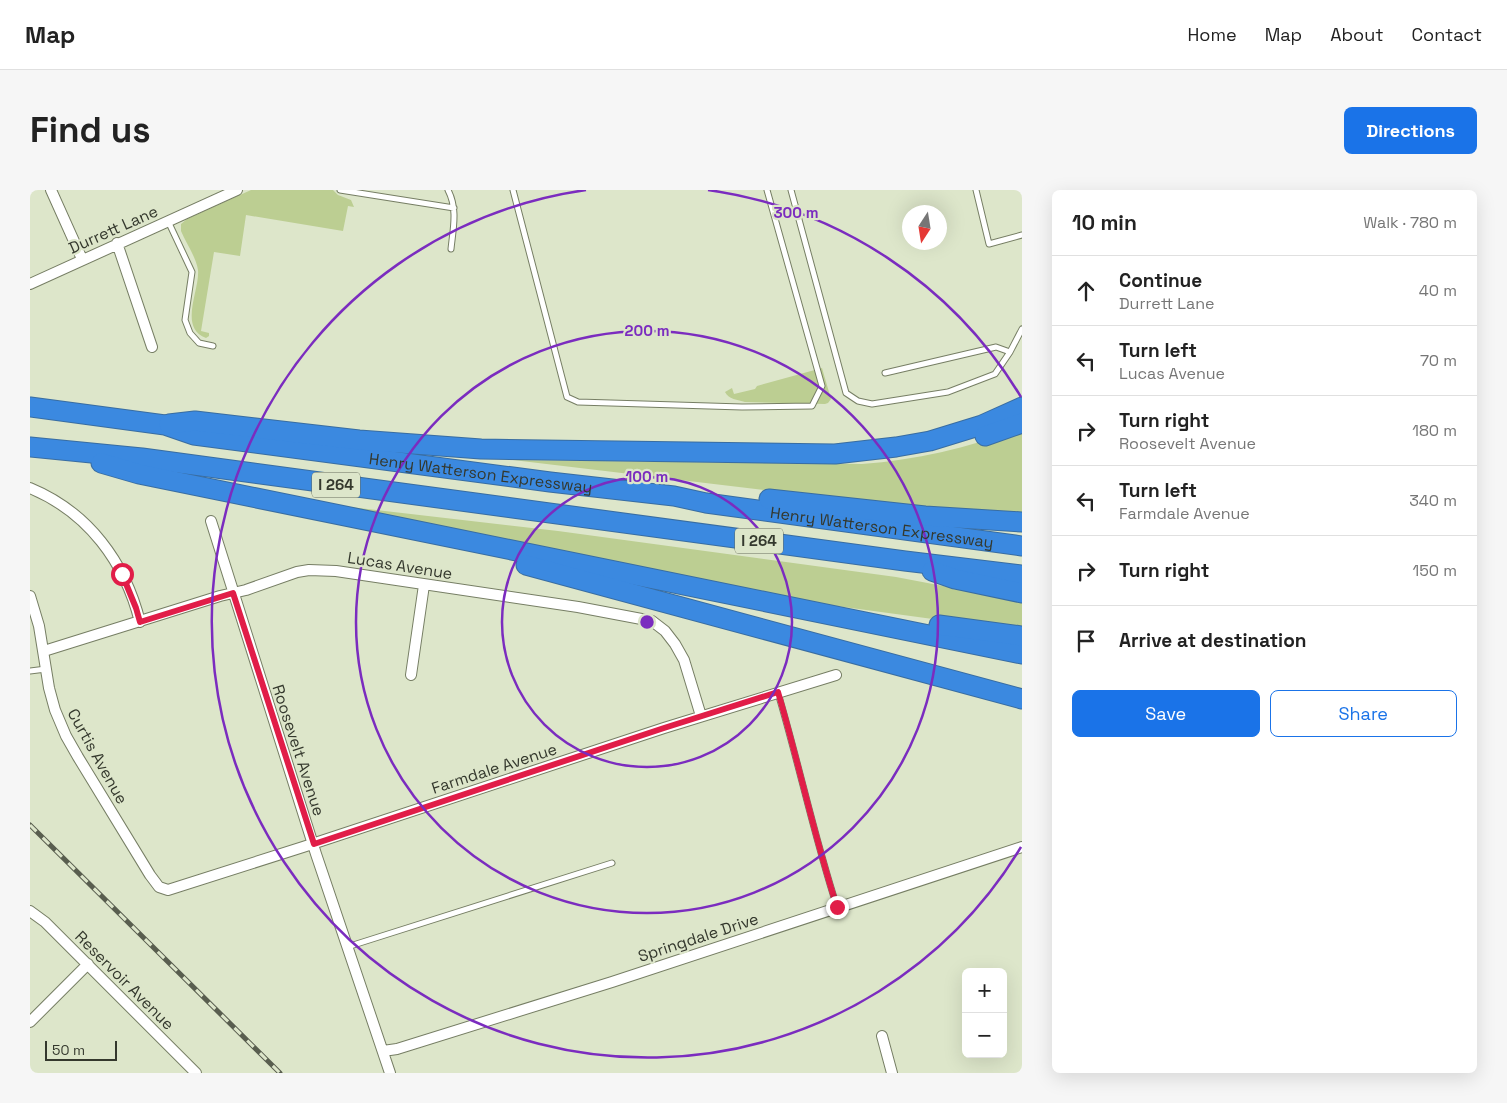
<!DOCTYPE html>
<meta charset="utf-8">
<style>
:root{--surface:#fff;--page:#f6f6f6;--text:#222;--muted:#767676;--line:#e0e0e0;--accent:#1a73e8}
body{margin:0;font-family:"Space Grotesk",sans-serif;background:var(--page);color:var(--text)}
.controls{position:absolute;right:15px;bottom:15px;display:grid;overflow:hidden;border-radius:8px;box-shadow:0 5px 20px #0002}
.controls button{width:45px;height:45px;display:grid;place-items:center;padding:0;border:0;border-bottom:1px solid var(--line);background:var(--surface);color:var(--text);font:25px sans-serif}
.compass{position:absolute;left:872px;top:15px;width:45px;height:45px;border-radius:50%;background:var(--surface);box-shadow:0 5px 20px #0002;rotate:192deg}
.scale{position:absolute;left:15px;bottom:12px;width:72px;box-sizing:border-box;padding-left:5px;border:2px solid #34382d;border-top:0;font-size:14px;line-height:18px;white-space:nowrap;color:#34382d;-webkit-text-stroke:4px #dde6ca;paint-order:stroke}
.stop{position:absolute;width:15px;height:15px;margin:-11px;border:4px solid #e11d48;border-radius:50%;background:#fff}
.stop.end{background:#e11d48;border-color:#fff;box-shadow:0 1px 5px #0008}
.list{margin:0;padding:0;list-style:none}
h2{display:flex;justify-content:space-between;align-items:center;height:65px;margin:0;padding:0 20px;font-size:21px}
h2 small{font-size:16px;font-weight:400;color:var(--muted)}
.list li{display:grid;grid-template-columns:32px 1fr auto;gap:15px;align-items:center;box-sizing:border-box;height:70px;padding:0 20px;border-top:1px solid var(--line)}
.list b{display:block;font-size:19px;white-space:nowrap}
.list p{margin:0;font-size:16px;white-space:nowrap;color:var(--muted)}
.list em{font-size:16px;font-style:normal;color:var(--muted)}
.actions{display:flex;gap:10px;padding:15px 20px}
.actions a{flex:1;padding:11px 0;border:1px solid var(--accent);border-radius:8px;text-align:center;font-size:18px;color:var(--accent)}
.actions .main{background:var(--accent);color:#fff}
.icon{flex:none;width:28px;height:28px;fill:none;stroke:currentColor;stroke-width:2;stroke-linecap:round;stroke-linejoin:round}
.map{position:relative;flex:none;width:992px;height:883px;overflow:hidden;border-radius:8px}
header{display:flex;align-items:center;gap:30px;box-sizing:border-box;height:70px;padding:0 25px;background:var(--surface);border-bottom:1px solid var(--line)}
header strong{font-size:24px}
nav{display:flex;gap:28px;margin-inline-start:auto;font-size:18px}
.intro{display:flex;align-items:center;justify-content:space-between;box-sizing:border-box;height:120px;padding:0 30px}
h1{margin:0;font-size:35px}
.button{padding:12px 22px;border-radius:8px;background:var(--accent);color:#fff;font-size:18px;font-weight:700}
main{display:flex;gap:30px;padding:0 30px}
aside{flex:1;background:var(--surface);border-radius:8px;box-shadow:0 5px 20px #0002}
.map>svg:first-child{display:block}
</style>
<header>
<strong>Map</strong>
<nav><a>Home</a><a>Map</a><a>About</a><a>Contact</a></nav>
</header>
<div class="intro"><h1>Find us</h1><a class="button">Directions</a></div>
<main>
<div class="map">
<svg width="992" height="883" viewBox="0 0 992 883">
<rect width="100%" height="100%" fill="#dde6ca"/>
<!-- grass -->
<path fill="#bcce92" d="M221 0H303L308 5 321 10 324 17 318 16 313 41 216 25 210 66 184 62 171 141 179 143V146L176 148C148 138 170 100 168 80 166 67 156 53 151 41V34L157 29Z
M792 178 801 209 798 213 795 214 715 212C708 210 698 209 695 202L702 198 704 204 725 199 727 196Z
M992 238V327L877 317 483 270 832 274C887 270 940 257 992 238Z
M303 315 528 341 866 387 992 411V441L762 410Z"/>
<g fill="none" stroke-linecap="round" stroke-linejoin="round">
<defs>
<path id="lane" d="M310 0 424 18
M418 0C428 19 423 39 421 59
M483 0 537 207 548 212 712 217 782 216 792 196 737 0
M761 0 816 203 828 211 842 214 918 202 965 184 980 162 992 139
M946 0 959 54 992 45
M138 31 162 82 155 130 160 143 169 153 183 156
M855 183 966 157 980 162
M0 481 16 479
M748 503C769 574 784 646 807 717
M317 757 582 673"/>
<path id="street" d="M21 0 52 69
M87 53 122 157
M0 94 207 0
M0 298C58 322 95 372 110 432
M181 331 286 664 360 883
M0 406 9 436 19 498 25 520 36 546 48 567 120 685 129 697 138 700 273 657 634 538 806 485
M14 461 190 406 216 400 267 382 279 380 306 381 548 417 622 431 635 441 645 454 654 470 671 526
M381 485 394 395
M0 721 15 732 166 883
M0 832 58 774
M852 846 862 883
M353 861 367 859 582 792 992 657"/>
<g id="highway">
<path id="s1" d="M0 217 135 235 164 245 520 292 644 306 676 313 992 356"/>
<path d="M139 234 165 231 329 250 451 259 805 264 866 257 900 251 952 235 992 217"/>
<path d="M955 246 992 233"/>
<path d="M0 257 112 268 875 371 992 385"/>
<path d="M71 273 109 284 992 464"/>
<path d="M739 309 895 326 992 332"/>
<path d="M496 375 992 509"/>
<path d="M902 381 925 389 992 403"/>
<path d="M909 435 992 446"/>
</g>
</defs>
<!-- lane casing -->
<use href="#lane" stroke="#767e64" stroke-width="7"/>
<!-- street casing -->
<use href="#street" stroke="#767e64" stroke-width="12"/>
<!-- highway casing -->
<use href="#highway" stroke="#396da1" stroke-width="21"/>
<!-- lane -->
<use href="#lane" stroke="#fff" stroke-width="5"/>
<!-- street -->
<use href="#street" stroke="#fff" stroke-width="10"/>
<!-- highway -->
<use href="#highway" stroke="#3b89e0" stroke-width="19"/>
<defs>
<path id="rail" d="M0 635 250 883"/>
</defs>
<!-- rail casing -->
<use href="#rail" stroke="#595e4f" stroke-width="5"/>
<!-- rail -->
<use href="#rail" stroke="#dde6ca" stroke-width="3" stroke-dasharray="9" stroke-linecap="butt"/>
</g>
<g fill="none" stroke-linecap="round" stroke-linejoin="round">
<!-- route -->
<path stroke="#e11d48" stroke-width="6" d="M92 384 106 418 110 432 203 403 284 654 634 538 748 502C769 574 784 646 807 717"/>
</g>
<!-- distance rings -->
<g fill="none" stroke="#7b2cbf" stroke-width="2.5">
<circle cx="617" cy="432" r="145"/>
<circle cx="617" cy="432" r="291"/>
<path d="M991 657A436 436 0 1 1 556 0M678 0A436 436 0 0 1 991 207"/>
</g>
<g text-anchor="middle" stroke-width="4.5" stroke-linejoin="round" paint-order="stroke">
<!-- shield labels -->
<g fill="#dde6ca" stroke="#676c5c" stroke-width="1">
<rect x="282" y="282.5" width="48" height="25" rx="4"/>
<rect x="705" y="338.5" width="48" height="25" rx="4"/>
</g>
<g font-size="15" font-weight="bold" fill="#34382d">
<text x="306" y="300">I 264</text>
<text x="729" y="356">I 264</text>
</g>
<!-- street labels -->
<g font-size="16" fill="#34382d" stroke="#dde6ca">
<text transform="translate(83 39) rotate(-24)" y="6">Durrett Lane</text>
<text dy="6" stroke="none"><textPath href="#s1" startOffset="456">Henry Watterson Expressway</textPath></text>
<text dy="6" stroke="none"><textPath href="#s1" startOffset="861">Henry Watterson Expressway</textPath></text>
<text transform="translate(370 375) rotate(9)" y="6">Lucas Avenue</text>
<text transform="translate(269 560) rotate(72)" y="6">Roosevelt Avenue</text>
<text transform="translate(68 566) rotate(61)" y="6">Curtis Avenue</text>
<text transform="translate(464 578) rotate(-18)" y="6">Farmdale Avenue</text>
<text transform="translate(668 747) rotate(-18)" y="6">Springdale Drive</text>
<text transform="translate(95 790) rotate(45)" y="6">Reservoir Avenue</text>
</g>
</g>
<circle cx="617" cy="432" r="8" fill="#7b2cbf" stroke="#dde6ca" stroke-width="2.5"/>
<g font-size="15" text-anchor="middle" font-weight="bold" fill="#7b2cbf" stroke="#dde6ca" stroke-width="4.5" stroke-linejoin="round" paint-order="stroke">
<text x="766" y="28">300 m</text>
<text x="617" y="146">200 m</text>
<text x="617" y="292">100 m</text>
</g>
</svg>
<div class="controls">
<button>+</button>
<button>−</button>
</div>
<svg class="compass" viewBox="-18 -18 36 36"><path d="M0-13l5 13h-10z" fill="#e53935"/><path d="M0 13l5-13h-10z" fill="#767676"/></svg>
<div class="scale">50 m</div>
<div class="stop" style="left:92px;top:384px"></div>
<div class="stop end" style="left:807px;top:717px"></div>
</div>
<aside>
<h2>10 min<small>Walk · 780 m</small></h2>
<ul class="list">
<li><svg class="icon" aria-label="ahead" viewBox="0 0 24 24"><path d="M12 20V5M6 11l6-6 6 6"/></svg><div><b>Continue</b><p>Durrett Lane</p></div><em>40 m</em></li>
<li><svg class="icon" aria-label="left" viewBox="0 0 24 24"><path d="M17 20v-9H6M10 6l-5 5 5 5"/></svg><div><b>Turn left</b><p>Lucas Avenue</p></div><em>70 m</em></li>
<li><svg class="icon" aria-label="right" viewBox="0 0 24 24"><path d="M7 20v-9h11M14 6l5 5-5 5"/></svg><div><b>Turn right</b><p>Roosevelt Avenue</p></div><em>180 m</em></li>
<li><svg class="icon" aria-label="left" viewBox="0 0 24 24"><path d="M17 20v-9H6M10 6l-5 5 5 5"/></svg><div><b>Turn left</b><p>Farmdale Avenue</p></div><em>340 m</em></li>
<li><svg class="icon" aria-label="right" viewBox="0 0 24 24"><path d="M7 20v-9h11M14 6l5 5-5 5"/></svg><div><b>Turn right</b></div><em>150 m</em></li>
<li><svg class="icon" aria-label="arrive" viewBox="0 0 24 24"><path d="M6 21V4h12l-3 4 3 4H6"/></svg><div><b>Arrive at destination</b></div></li>
</ul>
<div class="actions"><a class="main">Save</a><a>Share</a></div>
</aside>
</main>
